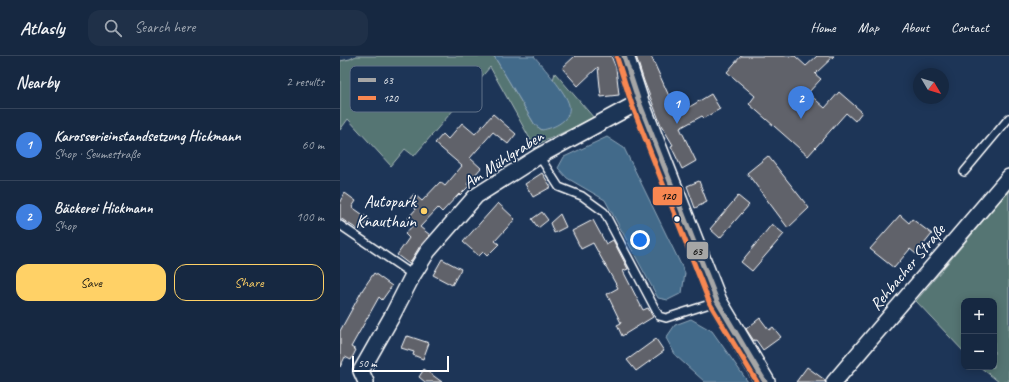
<!DOCTYPE html>
<meta charset="utf-8">
<style>
:root{--surface:#162841;--page:#1f3048;--text:#f1f3f6;--muted:#9ea6b1;--line:#35445a;--accent:#ffd166}
body{margin:0;font-family:Caveat,sans-serif;background:var(--page);color:var(--text)}
.controls{position:absolute;right:12px;bottom:12px;display:grid;overflow:hidden;border-radius:8px;box-shadow:0 2px 10px #0003}
.controls button{width:36px;height:36px;display:grid;place-items:center;padding:0;border:0;border-bottom:1px solid var(--line);background:var(--surface);color:var(--text);font:20px sans-serif}
.compass{position:absolute;left:573px;top:12px;width:36px;height:36px;border-radius:50%;background:var(--surface);box-shadow:0 2px 10px #0003;rotate:128deg}
.scale{position:absolute;left:12px;bottom:10px;width:97px;box-sizing:border-box;padding-left:4px;border:2px solid #fff;border-top:0;font-size:11px;line-height:14px;white-space:nowrap;color:#fff;-webkit-text-stroke:3px #1d3557;paint-order:stroke}
.you{position:absolute;left:300px;top:184px;width:14px;height:14px;margin:-10px;border:3px solid #fff;border-radius:50%;background:#1a73e8;box-shadow:0 0 0 6px #1a73e833}
.badge{display:grid;place-items:center;width:26px;height:26px;border-radius:50%;background:var(--accent);color:#fff;font-size:13px;font-weight:700}
.pin{position:absolute;translate:-50% -33px;filter:drop-shadow(0 1px 2px #0008)}
.pin::after{content:'';position:absolute;top:21px;width:14px;height:12px;background:inherit;clip-path:polygon(0 0,100% 0,50% 100%)}
.list{margin:0;padding:0;list-style:none}
h2{display:flex;justify-content:space-between;align-items:center;height:52px;margin:0;padding:0 16px;font-size:17px}
h2 small{font-size:13px;font-weight:400;color:var(--muted)}
.list li{display:grid;grid-template-columns:26px 1fr auto;gap:12px;align-items:center;box-sizing:border-box;height:72px;padding:0 16px;border-top:1px solid var(--line)}
.list b{display:block;font-size:15px;white-space:nowrap}
.list p{margin:0;font-size:13px;white-space:nowrap;color:var(--muted)}
.list em{font-size:13px;font-style:normal;color:var(--muted)}
.actions{display:flex;gap:8px;padding:12px 16px}
.actions a{flex:1;padding:9px 0;border:1px solid var(--accent);border-radius:12px;text-align:center;font-size:14px;color:var(--accent)}
.actions .main{background:var(--accent);color:#111}
.icon{flex:none;width:22px;height:22px;fill:none;stroke:currentColor;stroke-width:2;stroke-linecap:round;stroke-linejoin:round}
.map{position:relative;flex:none;width:669px;height:326px;overflow:hidden}
header{display:flex;align-items:center;gap:24px;box-sizing:border-box;height:56px;padding:0 20px;background:var(--surface);border-bottom:1px solid var(--line)}
header strong{font-size:19px}
nav{display:flex;gap:22px;margin-inline-start:auto;font-size:14px}
.search{width:280px;height:36px;background:var(--page);display:flex;align-items:center;gap:10px;box-sizing:border-box;padding:0 14px;border-radius:12px;color:var(--muted);font-size:15px}
main{display:flex}
aside{flex:1;background:var(--surface)}
.map>svg:first-child{display:block}
</style>
<header>
<strong>Atlasly</strong>
<div class="search"><svg class="icon" aria-label="search" viewBox="0 0 24 24"><circle cx="10" cy="10" r="6"/><path d="M15 15l6 6"/></svg>Search here</div>
<nav><a>Home</a><a>Map</a><a>About</a><a>Contact</a></nav>
</header>
<main>
<aside>
<h2>Nearby<small>2 results</small></h2>
<ul class="list">
<li><span class="badge" style="background:#3f7fe0">1</span><div><b>Karosserieinstandsetzung Hickmann</b><p>Shop · Seumestraße</p></div><em>60 m</em></li>
<li><span class="badge" style="background:#3f7fe0">2</span><div><b>Bäckerei Hickmann</b><p>Shop</p></div><em>100 m</em></li>
</ul>
<div class="actions"><a class="main">Save</a><a>Share</a></div>
</aside>
<div class="map">
<svg width="669" height="326" viewBox="0 0 669 326">
<rect width="100%" height="100%" fill="#1d3557"/>
<filter id="ink" filterUnits="userSpaceOnUse"><feTurbulence type="fractalNoise" baseFrequency=".025" numOctaves="2"/><feDisplacementMap in="SourceGraphic" scale="8" xChannelSelector="R" yChannelSelector="G"/><feConvolveMatrix kernelMatrix="1 2 1 2 8 2 1 2 1" color-interpolation-filters="sRGB"/></filter>
<g filter="url(#ink)">
<!-- green -->
<path fill="#547473" stroke="#aabab9" d="M16 0H154L195 69 202 74 225 40 213 24 215 17 254 62 194 90 150 11 74 100 65 93 51 110 8 63 0 74V5L10 3Z
M669 134V326H659L640 311H654V245H624V296L576 245Z"/>
<!-- water -->
<path fill="#426a8a" stroke="#8ea6b9" d="M154 0H194C203 11 226 36 229 49 232 64 214 72 202 74L195 69Z
M267 81 284 92 345 217 342 237 328 244 318 242 265 144 227 122 218 112 224 101Z
M351 263 372 275 408 326H365L336 300 326 282 335 269Z"/>
<!-- building -->
<path fill="#61626b" stroke="#fff" d="M235 0H271L276 12 279 39 261 41 258 11 238 30 222 12Z
M296 0H311L329 40 338 36 346 53 371 38 380 53 364 62 362 60 340 72 356 105 342 113 331 90 333 89 321 69 304 25Z
M401 0H455L466 10 477 0H494L475 18 481 23 468 37 485 52 499 36 522 56 515 65 506 57 468 100 409 48 415 40 387 16Z
M153 58 176 78 168 88 153 76 130 102 141 112 127 128 129 130 120 139 119 138 102 156 98 152 80 171 90 179 80 190 69 208 57 199 69 182 65 178 74 168 68 162 76 153 68 145 74 138 82 145 100 126 105 130 122 110 95 87 103 78 108 83 122 67 135 78Z
M428 100 469 152 448 172 407 117Z
M202 117 211 131 193 141 185 128Z
M359 125 367 146 355 152 347 130Z
M5 137 16 145 12 151 29 163 20 175 0 162V145Z
M398 140 409 149 380 182 370 173Z
M158 147 175 163 155 185 159 188 147 200 143 196 139 200 123 186Z
M202 156 208 164 198 172 192 163Z
M220 158 226 171 214 177 210 167Z
M560 159 569 167 572 163 592 178 576 198 570 193 554 212 530 193Z
M253 164 266 188 273 184 288 213 283 215 303 254 308 252 313 261 282 280 277 269 281 267 267 238 278 232 253 187 241 193 232 175Z
M432 168 444 178 412 215 401 206Z
M102 203 121 213 112 229 93 219Z
M34 217 52 230 42 244 39 241 11 291 16 294 11 304 5 301 0 311V275L23 233Z
M420 262 429 274 433 271 441 281 423 294 416 284 414 285 406 273Z
M66 280 68 281V280L89 287 83 303 73 299 74 296 61 292Z
M316 283 324 295 296 315 287 304Z
M467 311 485 324V326H456Z
M84 313 102 326H85L79 321Z"/>
<g fill="none" stroke-linecap="round" stroke-linejoin="round">
<defs>
<path id="service" d="M199 100 219 131 242 140 264 156 319 260 326 262 376 246
M624 116 669 62
M0 169 73 219"/>
<path id="minor" d="M26 326 21 315 51 262 73 219 88 195 136 140 199 100 299 46
M494 326 669 121"/>
<path id="tertiary" d="M284 0 299 46 377 245 425 326"/>
</defs>
<!-- service casing -->
<use href="#service" stroke="#fff" stroke-width="10"/>
<!-- minor casing -->
<use href="#minor" stroke="#fff" stroke-width="18"/>
<!-- tertiary casing -->
<use href="#tertiary" stroke="#fff" stroke-width="22"/>
<!-- service -->
<use href="#service" stroke="#1d3557" stroke-width="7"/>
<!-- minor -->
<use href="#minor" stroke="#1d3557" stroke-width="15"/>
<!-- tertiary -->
<use href="#tertiary" stroke="#1d3557" stroke-width="19"/>
<defs>
<path id="bus-1" d="M284 0 299 46 377 245 425 326"/>
<path id="bus-2" d="M277 2 292 49 370 248 417 326"/>
</defs>
<!-- bus-1 casing -->
<use href="#bus-1" stroke="#1d3557" stroke-width="8"/>
<!-- bus-2 casing -->
<use href="#bus-2" stroke="#1d3557" stroke-width="8"/>
<!-- bus-1 -->
<use href="#bus-1" stroke="#a6a6a6" stroke-width="5"/>
<!-- bus-2 -->
<use href="#bus-2" stroke="#f88751" stroke-width="5"/>
</g>
</g>
<!-- markers -->
<circle fill="#ffd166" stroke="#1d3557" stroke-width="1.5" cx="84" cy="155" r="4"/>
<circle fill="#fff" stroke="#1d3557" stroke-width="1.5" cx="337" cy="163" r="3.5"/>
<g text-anchor="middle" stroke-width="3.5" stroke-linejoin="round" paint-order="stroke">
<!-- street labels -->
<g font-size="17" fill="#fff" stroke="#1d3557">
<text transform="translate(163 103) rotate(-33)" y="6">Am Mühlgraben</text>
<text transform="translate(567 211) rotate(-50)" y="6">Rehbacher Straße</text>
</g>
<!-- poi labels -->
<g font-size="17" fill="#fff" stroke="#1d3557" text-anchor="end">
<text x="76" y="151">Autopark<tspan x="76" dy="20">Knauthain</tspan></text>
</g>
</g>
<!-- legend -->
<rect x="10" y="10" width="132" height="46" rx="6" fill="#1d3557" stroke="#617289" stroke-width="1"/>
<rect x="18" y="22" width="18" height="4" fill="#a6a6a6"/>
<rect x="18" y="40" width="18" height="4" fill="#f88751"/>
<g font-size="11" fill="#fff">
<text x="43" y="28">63</text>
<text x="43" y="46">120</text>
</g>
<g stroke="#1d3557" stroke-width="1.5">
<rect x="312" y="130" width="31" height="20" rx="4" fill="#f88751"/>
<rect x="346" y="185" width="23" height="19" rx="4" fill="#a6a6a6"/>
</g>
<g font-size="11" text-anchor="middle" font-weight="bold" fill="#111">
<text x="328" y="144">120</text>
<text x="357" y="199">63</text>
</g>
</svg>
<div class="controls">
<button>+</button>
<button>−</button>
</div>
<svg class="compass" viewBox="-18 -18 36 36"><path d="M0-13l5 13h-10z" fill="#e53935"/><path d="M0 13l5-13h-10z" fill="#9ea6b1"/></svg>
<div class="scale">50 m</div>
<div class="you"></div>
<div class="pin badge" style="left:337px;top:68px;background:#3f7fe0">1</div>
<div class="pin badge" style="left:461px;top:63px;background:#3f7fe0">2</div>
</div>
</main>
